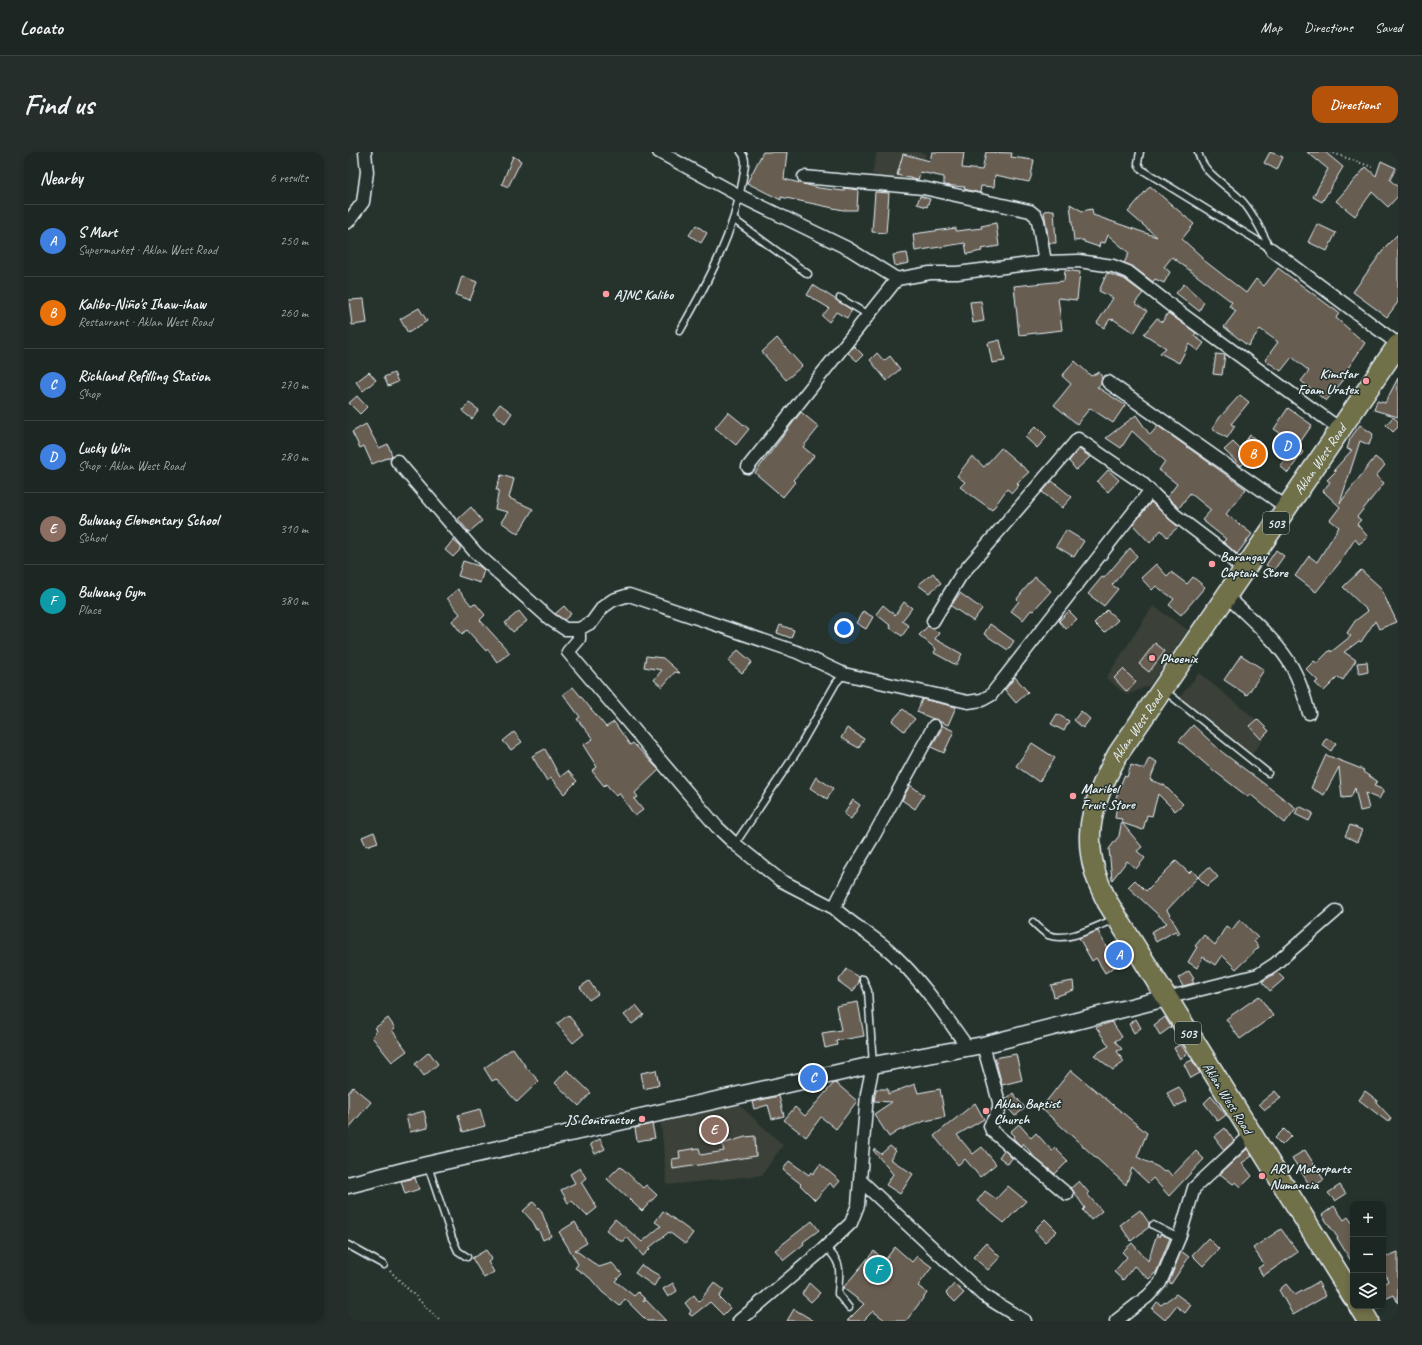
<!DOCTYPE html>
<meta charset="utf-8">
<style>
:root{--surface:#1c2622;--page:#252e2a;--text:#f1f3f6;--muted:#a0a5a5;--line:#3a4340;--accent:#b45309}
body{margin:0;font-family:Caveat,sans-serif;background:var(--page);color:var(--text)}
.controls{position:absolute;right:12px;bottom:12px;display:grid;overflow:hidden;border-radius:8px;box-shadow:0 2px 6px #0003}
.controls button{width:36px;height:36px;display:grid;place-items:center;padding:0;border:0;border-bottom:1px solid var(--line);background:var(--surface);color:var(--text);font:20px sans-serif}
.you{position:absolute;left:496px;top:476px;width:14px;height:14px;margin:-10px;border:3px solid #fff;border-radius:50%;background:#1a73e8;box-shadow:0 0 0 6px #1a73e833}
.badge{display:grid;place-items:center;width:26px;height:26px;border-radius:50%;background:var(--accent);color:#fff;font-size:13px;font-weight:700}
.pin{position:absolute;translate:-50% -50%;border:2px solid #fff;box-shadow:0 1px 4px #0006}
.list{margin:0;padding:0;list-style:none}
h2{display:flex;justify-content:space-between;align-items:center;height:52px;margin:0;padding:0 16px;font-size:17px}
h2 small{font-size:13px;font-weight:400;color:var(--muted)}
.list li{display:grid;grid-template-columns:26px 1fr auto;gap:12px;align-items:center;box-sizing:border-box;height:72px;padding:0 16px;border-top:1px solid var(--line)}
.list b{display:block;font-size:15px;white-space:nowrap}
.list p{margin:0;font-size:13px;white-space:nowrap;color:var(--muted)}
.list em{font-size:13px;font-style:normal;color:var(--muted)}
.icon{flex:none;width:22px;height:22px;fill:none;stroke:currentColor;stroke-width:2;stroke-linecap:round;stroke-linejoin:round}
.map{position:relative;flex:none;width:1050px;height:1169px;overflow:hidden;border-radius:12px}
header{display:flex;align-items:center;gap:24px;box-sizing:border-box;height:56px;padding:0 20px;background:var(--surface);border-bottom:1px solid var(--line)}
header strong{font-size:19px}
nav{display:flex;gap:22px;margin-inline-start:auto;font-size:14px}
.intro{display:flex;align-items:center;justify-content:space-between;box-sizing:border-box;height:96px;padding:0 24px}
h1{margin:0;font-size:28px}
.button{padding:10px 18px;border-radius:12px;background:var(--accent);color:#fff;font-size:14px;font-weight:700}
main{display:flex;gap:24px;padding:0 24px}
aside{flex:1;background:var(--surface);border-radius:12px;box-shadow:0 2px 6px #0003}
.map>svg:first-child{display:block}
</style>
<header>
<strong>Locato</strong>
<nav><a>Map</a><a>Directions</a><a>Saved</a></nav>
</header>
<div class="intro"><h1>Find us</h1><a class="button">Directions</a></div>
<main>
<aside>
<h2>Nearby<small>6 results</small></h2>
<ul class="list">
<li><span class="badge" style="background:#3f7fe0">A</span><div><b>S Mart</b><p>Supermarket · Aklan West Road</p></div><em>250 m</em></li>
<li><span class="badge" style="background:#e8710a">B</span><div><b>Kalibo-Niño's Ihaw-ihaw</b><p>Restaurant · Aklan West Road</p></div><em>260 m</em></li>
<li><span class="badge" style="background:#3f7fe0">C</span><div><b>Richland Refilling Station</b><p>Shop</p></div><em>270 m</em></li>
<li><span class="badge" style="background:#3f7fe0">D</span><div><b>Lucky Win</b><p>Shop · Aklan West Road</p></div><em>280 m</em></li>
<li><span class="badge" style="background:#8d6e63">E</span><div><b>Bulwang Elementary School</b><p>School</p></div><em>310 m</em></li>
<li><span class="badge" style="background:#0f9aa8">F</span><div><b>Bulwang Gym</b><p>Place</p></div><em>380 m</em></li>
</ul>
</aside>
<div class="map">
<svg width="1050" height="1169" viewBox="0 0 1050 1169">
<rect width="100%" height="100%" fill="#26332d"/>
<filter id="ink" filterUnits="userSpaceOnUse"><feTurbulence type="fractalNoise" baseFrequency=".025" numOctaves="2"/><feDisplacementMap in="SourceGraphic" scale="8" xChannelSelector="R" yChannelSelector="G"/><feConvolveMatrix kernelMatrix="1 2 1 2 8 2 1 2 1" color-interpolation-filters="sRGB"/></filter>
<g filter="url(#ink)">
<!-- built -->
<path fill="#3a4038" d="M529 0H570L578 2 571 33 524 22Z
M805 454 840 478 802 533 779 543 758 526Z
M851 521 922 579 903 603 832 545Z
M387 949 435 993 414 1023 319 1033 312 963Z"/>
<!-- building -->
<path fill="#675d51" stroke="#e8f1f8" d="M415 0H439L436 27 471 36 496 39V36L510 38 509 58H495L433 45V48L399 31Z
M584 0H616L614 16 634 18 638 0 664 1 663 5 686 8 683 25 681 30 647 23 646 35 633 34 632 41 616 37 617 35 596 33V25L572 20 570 28 549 23 555 2 582 9Z
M922 0 935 5 929 18 916 11Z
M959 0H977L995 15 974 50 965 45 980 17Z
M165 4 173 9 160 35 154 32Z
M1033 9 1048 16 1042 28 1050 35V44L1040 55 1024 40 1007 64 988 49 1018 15 1028 24Z
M802 34 846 72 834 87 854 105 853 106 898 141 908 127 916 134 930 116 991 161 988 166 1017 191 996 222 999 224 978 249 953 229 961 219 944 205 933 219 917 208 930 190 912 177 900 194 876 175 888 159 881 154 884 150 824 105 816 115 822 120 816 131 807 127 805 130 784 114 776 111 781 101 760 83 757 91 752 90 751 95 736 90V88L726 89 722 52 734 59 744 57 745 63 809 85 780 60Z
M527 40 541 41 538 81 524 80Z
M572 44 582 47 579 55 569 52Z
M706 58 708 91H701L696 59Z
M648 71 651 94 633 97 634 99 619 102 617 91 567 99 565 82 608 76V79L634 76 633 74Z
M969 72 988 81 979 99 960 90Z
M348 73 359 81 353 91 341 83Z
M1050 82V150L1039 165 1005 140 1039 93Z
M559 101 561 111 547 114 545 103Z
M717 118 732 120 729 148 710 146 714 178 671 183 666 134 716 129Z
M759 121 776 127 795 141 787 151 799 159 786 181 765 167 764 168 762 167 756 176 749 171 765 146 751 139Z
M114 124 129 130 122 148 108 143Z
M836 132 856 150 851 159 828 141Z
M465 133 504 158 499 166 488 160 481 170 474 164 481 156 459 143Z
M16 147 19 171 4 173 1 148Z
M633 149 636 169 625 171 622 150Z
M71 156 79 169 60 181 52 167Z
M820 161 848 181 846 184 856 191 850 199 841 192 831 211 812 201 818 196 796 182 809 166 814 170Z
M429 186 454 214 438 228 414 200Z
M652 188 657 209 644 211 640 191Z
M506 194 515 203 509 209 500 201Z
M529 201 536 209 542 204 552 217 539 229 522 208Z
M868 202 877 203 874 223 865 222Z
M727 209 743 224 751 220 754 225 753 232 749 235 777 253 765 271 742 256 729 272 706 253 723 232 714 224Z
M21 220 28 228 15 239 8 230Z
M46 221 50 230 40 234 36 225Z
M1050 226V265L1026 258 1029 249 1037 251Z
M892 243 901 250 883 272 887 274 879 286 864 277 872 265Z
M9 244 19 255 12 262 1 251Z
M121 251 131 258 124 267 114 259Z
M152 252 164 261 157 271 145 261Z
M940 256 964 273 950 293 926 277Z
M380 260 401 277 388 293 367 276Z
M453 260 471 275 455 295 466 304 445 328 447 330 435 345 407 321Z
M788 263 802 283 810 274 898 337 878 362 904 382 889 402 875 390 878 387 854 368 863 358 842 341 831 356 819 345 829 332 811 318 817 309 784 279 773 296 758 286Z
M1045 265 1050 269V275L1045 280 1038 273Z
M18 272 31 296 40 292 44 304 24 312 16 294 12 296 4 280Z
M1012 273 1025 282 1021 293 1012 289 992 351 1027 305 1037 313 1028 324 1036 331 1009 365 1013 368 1009 372 1020 385 1011 392 1007 387 992 410 968 440 947 424 961 404 969 410 991 375 982 368 992 355 975 339 982 330 979 328 988 319 986 318 1004 298 999 297 1002 287Z
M688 274 699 285 689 296 677 285Z
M902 283 911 290 901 302 903 304 893 314 876 298 885 290 892 297Z
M945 293 955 300 940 321 932 314 940 305 937 303Z
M653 296 681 320 669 331 671 333 664 341 659 337 644 358 612 335 617 330 609 324 624 304 636 315Z
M731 297 742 305 728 318 721 309Z
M760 318 771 328 760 340 749 330Z
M153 323 166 327 161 346 185 357 170 382 153 370 160 360 147 357 151 338H148Z
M704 329 724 345 714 356 694 340Z
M803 350 830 375 819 385 813 378 802 391 785 373Z
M123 355 134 369 121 380 110 367Z
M718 378 736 389 726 405 708 394Z
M105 388 112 394V398L105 405 97 398Z
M782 396 789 404 764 433 770 437 756 454 740 442 754 425 756 426Z
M928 398 936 404 926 418 918 413Z
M115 409 131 414 136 418 132 431 110 424Z
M808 412 819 424 823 420 839 432 845 425 857 435 833 463 821 453 826 447 808 434 804 438 793 426Z
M1013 418 1032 435 1049 470 1031 477 1027 469 1013 490 1011 489 996 500 1008 508 995 528 990 525 976 539 967 531 970 529 958 517 966 509 969 511 982 498 983 500 1003 484 999 481 1007 469 1020 459 995 435Z
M585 421 593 431 581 441 570 433Z
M687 425 703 439 685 459 683 458 675 468 663 459 671 449 669 447 675 439Z
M110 437 123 453 128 452 137 463 132 468 162 501 149 510 140 497 138 499 119 478 114 482 104 469 112 462 99 446Z
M612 441 634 457 625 469 603 454Z
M556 450 564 456 554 469 561 474 554 484 542 476 543 474 528 462 535 453 547 463Z
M216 454 223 462 216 468 207 462Z
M759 458 770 468 756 481 746 471Z
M171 459 179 469 165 480 157 471Z
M515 459 525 465 518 477 508 471Z
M721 459 729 467 718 477 711 469Z
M642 472 666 489 660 498 636 482Z
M432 473 446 478 443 486 429 481Z
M580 474 591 481 587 487 614 502 608 513 586 501 588 497 571 483Z
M807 491 817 499 801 520 791 512Z
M390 498 404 510 394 521 380 509Z
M893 503 916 518 899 543 876 528Z
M298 504 315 506 332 521 327 520 314 535 306 528 314 518 296 515Z
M1019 510 1020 520 1011 522 1009 511Z
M775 517 788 530 779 540 766 526Z
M667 525 680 540 668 551 657 538Z
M225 535 258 575 266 570 282 593 285 591 311 618 287 641 290 645 286 647 295 658 287 664 271 641 268 644 258 632 256 634 244 619 249 615 235 593 245 587 229 567 232 565 215 542Z
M574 547 608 555 600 573 569 560Z
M555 557 567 567 556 579 544 569Z
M733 559 742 567 735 576 726 568Z
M709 562 721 569 716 579 703 572Z
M909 567 921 579 913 587 901 574Z
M593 573 606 579 596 601 583 595 593 578Z
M845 573 874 600 948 656 937 671 902 642 900 645 861 615 831 589Z
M499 576 516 587 511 596 493 586Z
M166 580 174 590 163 598 155 589Z
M978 586 988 591 983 599 974 593Z
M684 591 707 606 691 630 668 614Z
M197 597 212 625 220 619 229 629 216 642 203 626 199 629 184 604Z
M978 603 1016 618 1015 620 1029 629 1026 634 1036 638 1031 647 1017 641 1021 657 1012 659 1007 636 1003 645 994 646 991 615 976 643 963 636Z
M801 606 809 610 802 628 816 633 835 652 827 659 810 642 804 664 799 663 795 678 774 671 794 695 789 699 797 706 788 717 779 709 764 728 761 697 771 684 774 667 767 666 769 652 766 651 776 624 779 625 783 613 796 617Z
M468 625 485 636 479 647 462 636Z
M562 633 576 643 567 657 554 648Z
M505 648 512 653 503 667 496 662Z
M951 654 965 661 961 669 947 662Z
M1002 673 1014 678 1009 690 997 684Z
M26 680 30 690 18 694 14 685Z
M828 709 841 721 844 718 850 725 819 758 832 781 830 782 827 779 808 790 803 780 819 771 780 735 787 728 798 739Z
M861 715 870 725 859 734 850 725Z
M892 767 910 786 906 789 911 795 888 817 874 803 867 813 855 805 849 816 840 810 849 795 847 794 856 783 867 793 878 774 884 778Z
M750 779 759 796 769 790 779 807 757 821 748 806 744 809 731 786Z
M499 817 511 825V830L505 840 490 829Z
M841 819 846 827 844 828 846 831 835 834 830 826Z
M929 820 936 827 922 839 914 830Z
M241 829 250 842 241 848 232 835Z
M725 829 726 838 706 845 703 833Z
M911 844 925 864 892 887 878 867Z
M510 850 516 884 488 889 489 893 477 896 474 881 493 878 488 854Z
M288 853 296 863 284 872 276 863Z
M220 863 236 882 225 891 209 872Z
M817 865 823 875 812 883 806 873Z
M40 866 47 876 44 878 59 899 44 910 24 885 29 878 27 876Z
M788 867 793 876 786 881 781 872Z
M764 870 774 885 767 889 774 897 769 899 776 910 765 918 746 903 761 894 748 875Z
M833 892 839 902 832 907 826 896Z
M165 896 178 915 191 929 169 950 148 927 144 929 136 916Z
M81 900 90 912 76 924 67 912Z
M668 902 674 928 654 933 647 906Z
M844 908 852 921 843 926 836 912Z
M219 918 243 941 231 954 207 931Z
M308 918 311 933 296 937 293 921Z
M723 918 799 981 789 1005 810 1015 816 1020 819 1018 824 1024 848 999 856 1007 821 1044 805 1026 800 1031 784 1016 778 1033 693 956Z
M488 931 509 949 488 977 473 965 458 985 436 968 447 955 457 964 485 932Z
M567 932 570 941 592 937 597 965 577 969 550 979 541 985 526 962 544 950 526 949 528 937H540V942Z
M5 935 23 950 0 977V941Z
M831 935 839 949 827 955 819 941Z
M927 939 933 946 917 958 911 952Z
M1017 939 1029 948 1028 950 1043 966 1040 970 1011 948Z
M665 941 677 956 667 964 658 954V947Z
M431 944 436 964 424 967 420 953 406 957 404 950Z
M863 944 878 963 870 969 856 951Z
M627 951 636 967 609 983 625 1002 634 995 648 1012 632 1025 617 1007 610 1013 586 984Z
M132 957 137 974 115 980 110 963Z
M76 959 80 976 62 980 58 964Z
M304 972 307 986 289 989 287 976Z
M671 972 683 986 688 981 704 999 707 996 720 1009 707 1022 687 1006 675 991 673 994 665 986 666 984 662 980Z
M877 976 886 989 876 998 866 985Z
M936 977 943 984 934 993 927 986Z
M407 984 408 1004 325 1017 324 1007 332 1006 331 999 351 996 353 1003 376 999 374 992 397 985Z
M252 987 257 997 247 1002 242 992Z
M542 994 548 999 542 1007 565 1022 552 1042 538 1033 545 1022 525 998 526 997 533 1002Z
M899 997 904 1004 894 1011 904 1024 893 1035 888 1030 885 1032 872 1022Z
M656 998 664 1006 660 1012 651 1005Z
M957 998 976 1028 963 1035 944 1006Z
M441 1009 461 1023 463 1020 465 1022 472 1012 492 1029 486 1036 482 1031 467 1048 452 1033 453 1032 435 1018Z
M272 1014 295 1036 298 1033 309 1043 294 1059 259 1027Z
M232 1016 238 1026 233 1030 249 1056 239 1064 224 1049 220 1051 213 1038 227 1031 222 1022Z
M67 1026 71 1037 57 1042 53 1029Z
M731 1029 741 1041 739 1042 754 1059 743 1068 735 1058 737 1056 723 1036Z
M992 1033 998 1042 987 1049 980 1041Z
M660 1034 678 1049 656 1071 629 1049 637 1039 648 1047Z
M185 1050 193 1058 203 1084 195 1088 190 1077 189 1078 185 1070 175 1059Z
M986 1054 996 1068 1000 1065 1005 1072V1112L989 1086H990L974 1063Z
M792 1058 801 1071V1075L783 1089 772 1073Z
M315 1059 345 1081 337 1092 321 1080 301 1096 302 1097 295 1104 279 1085 276 1089H272L258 1078 267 1067 294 1090 313 1074 307 1070Z
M697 1067 709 1079 697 1090 686 1078Z
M464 1069 471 1078 455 1090 456 1092 436 1108 427 1098Z
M227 1070 239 1091 227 1098 251 1115 264 1111 274 1122 267 1129 286 1144 290 1140 297 1147 295 1150 298 1148 318 1169H299L277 1147 272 1154 254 1140 242 1126 227 1116 230 1112 211 1080Z
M933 1077 950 1100 915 1124 910 1116 916 1112 905 1096Z
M809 1082 811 1085 812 1082 822 1086 808 1121H807L801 1127 786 1114 775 1128 766 1120 779 1105 774 1100 784 1091 800 1109Z
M860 1086 871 1097 855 1114 844 1103Z
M638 1091 652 1105 640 1118 625 1105Z
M547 1095 564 1110 569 1104 584 1115 570 1134 579 1141 558 1169H538L525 1159 515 1169H499L516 1152 495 1136 526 1099 537 1108Z
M138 1098 144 1107 140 1110 146 1120 136 1126 124 1106Z
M833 1099 841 1105 823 1132 821 1130Z
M1050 1100V1151L1046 1143 1035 1148V1132L1040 1129 1035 1117V1106Z
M293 1113 312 1124 306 1134 287 1121Z
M366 1130 376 1138 371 1145 382 1156 375 1163 362 1150 344 1164 341 1162 343 1159 337 1151 346 1143 351 1150Z
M970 1130 978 1144 945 1163 931 1138 938 1132 947 1143Z
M325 1131 329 1139 320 1145 315 1137Z
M461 1131 472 1141 463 1150 454 1142Z
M606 1132 616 1141 607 1150 598 1141Z
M828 1142 843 1153 837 1161 828 1154 817 1168 804 1157 809 1150 813 1153Z
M446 1157 466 1169H439Z"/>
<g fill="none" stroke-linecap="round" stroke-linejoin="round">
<defs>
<path id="service" d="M792 0 790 11 793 17 923 97
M850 0C856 24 879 32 895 50 907 64 914 80 922 96
M385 67 460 122
M492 146 522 164
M332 179C360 130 386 82 395 26 396 17 400 7 393 0
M817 539 920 621
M387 692 448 601 488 531 496 522
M685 770C689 774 695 780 700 783 720 791 748 774 767 767
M515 827 520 839 525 913
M80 1014 104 1086 110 1099 119 1105
M805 1073 831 1086
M0 1093 36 1113
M477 1095C496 1112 491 1119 490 1142L501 1156"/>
<path id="minor" d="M311 0 392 44 501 97 549 127 582 121H609L697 110 731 109 765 114 780 120 830 159 992 277
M456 25 575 36 682 59 688 64 690 69 697 110
M0 70 15 50 19 20 17 0
M923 97 1050 192
M760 230 938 355
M49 309 128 401 202 467 217 477H231L244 470 255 455 265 448 281 443 449 500 496 522 620 550 634 548 643 543 802 339
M400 315 549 127
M878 443C899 464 930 489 944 515 952 529 957 546 961 561
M585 469 613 423 730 287 793 330 827 363 876 400 895 418
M231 477V487L220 500 369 675 387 692 432 728 486 756
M586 574 524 687 503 722 486 756C504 773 526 784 544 801 575 830 595 861 620 896
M818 846 910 823 927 812 988 759
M635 893 651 950V958L642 974 644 979 719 1042
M512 1028 635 1143 677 1169
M391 1169 470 1102 503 1071 510 1053 519 942 525 913
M768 1169 800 1144 812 1131 831 1086 846 1036 903 983"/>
<path id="tertiary" d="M0 1033 79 1013 525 913 635 893 818 846"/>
<g id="primary">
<path id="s1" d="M1005 1145 760 751C730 695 740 656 770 602L1050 193"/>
<path d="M1011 1154 1020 1169"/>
</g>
</defs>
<!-- service casing -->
<use href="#service" stroke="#e8f1f8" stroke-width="9"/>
<!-- minor casing -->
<use href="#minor" stroke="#e8f1f8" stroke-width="15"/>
<!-- tertiary casing -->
<use href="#tertiary" stroke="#e8f1f8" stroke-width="19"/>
<!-- primary casing -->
<use href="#primary" stroke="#e8f1f8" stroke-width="23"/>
<!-- path -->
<path stroke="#e8f1f8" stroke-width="2" stroke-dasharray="1 3" stroke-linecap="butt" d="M982 0 1024 15
M42 1119 92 1169"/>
<!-- service -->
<use href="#service" stroke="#26332d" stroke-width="6"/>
<!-- minor -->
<use href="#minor" stroke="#26332d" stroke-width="12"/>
<!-- tertiary -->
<use href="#tertiary" stroke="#26332d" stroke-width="16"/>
<!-- primary -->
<use href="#primary" stroke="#70704a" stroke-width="20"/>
</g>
</g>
<!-- markers -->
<g fill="#ff9aa2" stroke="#26332d" stroke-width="1.5">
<circle cx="258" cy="142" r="4"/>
<circle cx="1018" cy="229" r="4"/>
<circle cx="864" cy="412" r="4"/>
<circle cx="804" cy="506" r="4"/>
<circle cx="725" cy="644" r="4"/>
<circle cx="638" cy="959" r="4"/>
<circle cx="294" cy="967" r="4"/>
<circle cx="914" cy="1024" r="4"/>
</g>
<g text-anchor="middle" stroke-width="3" stroke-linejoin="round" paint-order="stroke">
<!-- shield labels -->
<g fill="#26332d" stroke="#aeb8bb" stroke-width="1">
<rect x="915" y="360" width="26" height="22" rx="3"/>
<rect x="827" y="870" width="26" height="22" rx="3"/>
</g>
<g font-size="13" font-weight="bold" fill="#e8f1f8">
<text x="928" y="376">503</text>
<text x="840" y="886">503</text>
</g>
<!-- poi labels -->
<g font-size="14" font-weight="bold" fill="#e8f1f8" stroke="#26332d" text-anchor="start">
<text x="266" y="147">AJNC Kalibo</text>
<text x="1010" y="226" text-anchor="end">Kimstar<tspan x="1010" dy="16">Foam Uratex</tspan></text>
<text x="872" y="409">Barangay<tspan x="872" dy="16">Captain Store</tspan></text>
<text x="812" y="511">Phoenix</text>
<text x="733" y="641">Maribel<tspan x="733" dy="16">Fruit Store</tspan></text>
<text x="646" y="956">Aklan Baptist<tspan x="646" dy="16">Church</tspan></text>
<text x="286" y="972" text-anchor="end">JS Contractor</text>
<text x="922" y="1021">ARV Motorparts<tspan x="922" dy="16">Numancia</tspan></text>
</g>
<!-- street labels -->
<g font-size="14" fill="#e8f1f8" stroke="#26332d">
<text dy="5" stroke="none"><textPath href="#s1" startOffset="979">Aklan West Road</textPath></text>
<text dy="5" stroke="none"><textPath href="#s1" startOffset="655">Aklan West Road</textPath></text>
<text transform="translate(880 946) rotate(58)" y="5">Aklan West Road</text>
</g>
</g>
</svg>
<div class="controls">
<button>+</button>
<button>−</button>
<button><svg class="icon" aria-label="layers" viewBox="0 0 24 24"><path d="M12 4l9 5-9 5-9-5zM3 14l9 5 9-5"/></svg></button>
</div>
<div class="you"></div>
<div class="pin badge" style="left:771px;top:803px;background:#3f7fe0">A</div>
<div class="pin badge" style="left:905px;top:302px;background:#e8710a">B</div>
<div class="pin badge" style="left:465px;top:926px;background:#3f7fe0">C</div>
<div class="pin badge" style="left:939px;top:294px;background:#3f7fe0">D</div>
<div class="pin badge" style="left:366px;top:978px;background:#8d6e63">E</div>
<div class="pin badge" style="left:530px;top:1118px;background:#0f9aa8">F</div>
</div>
</main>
